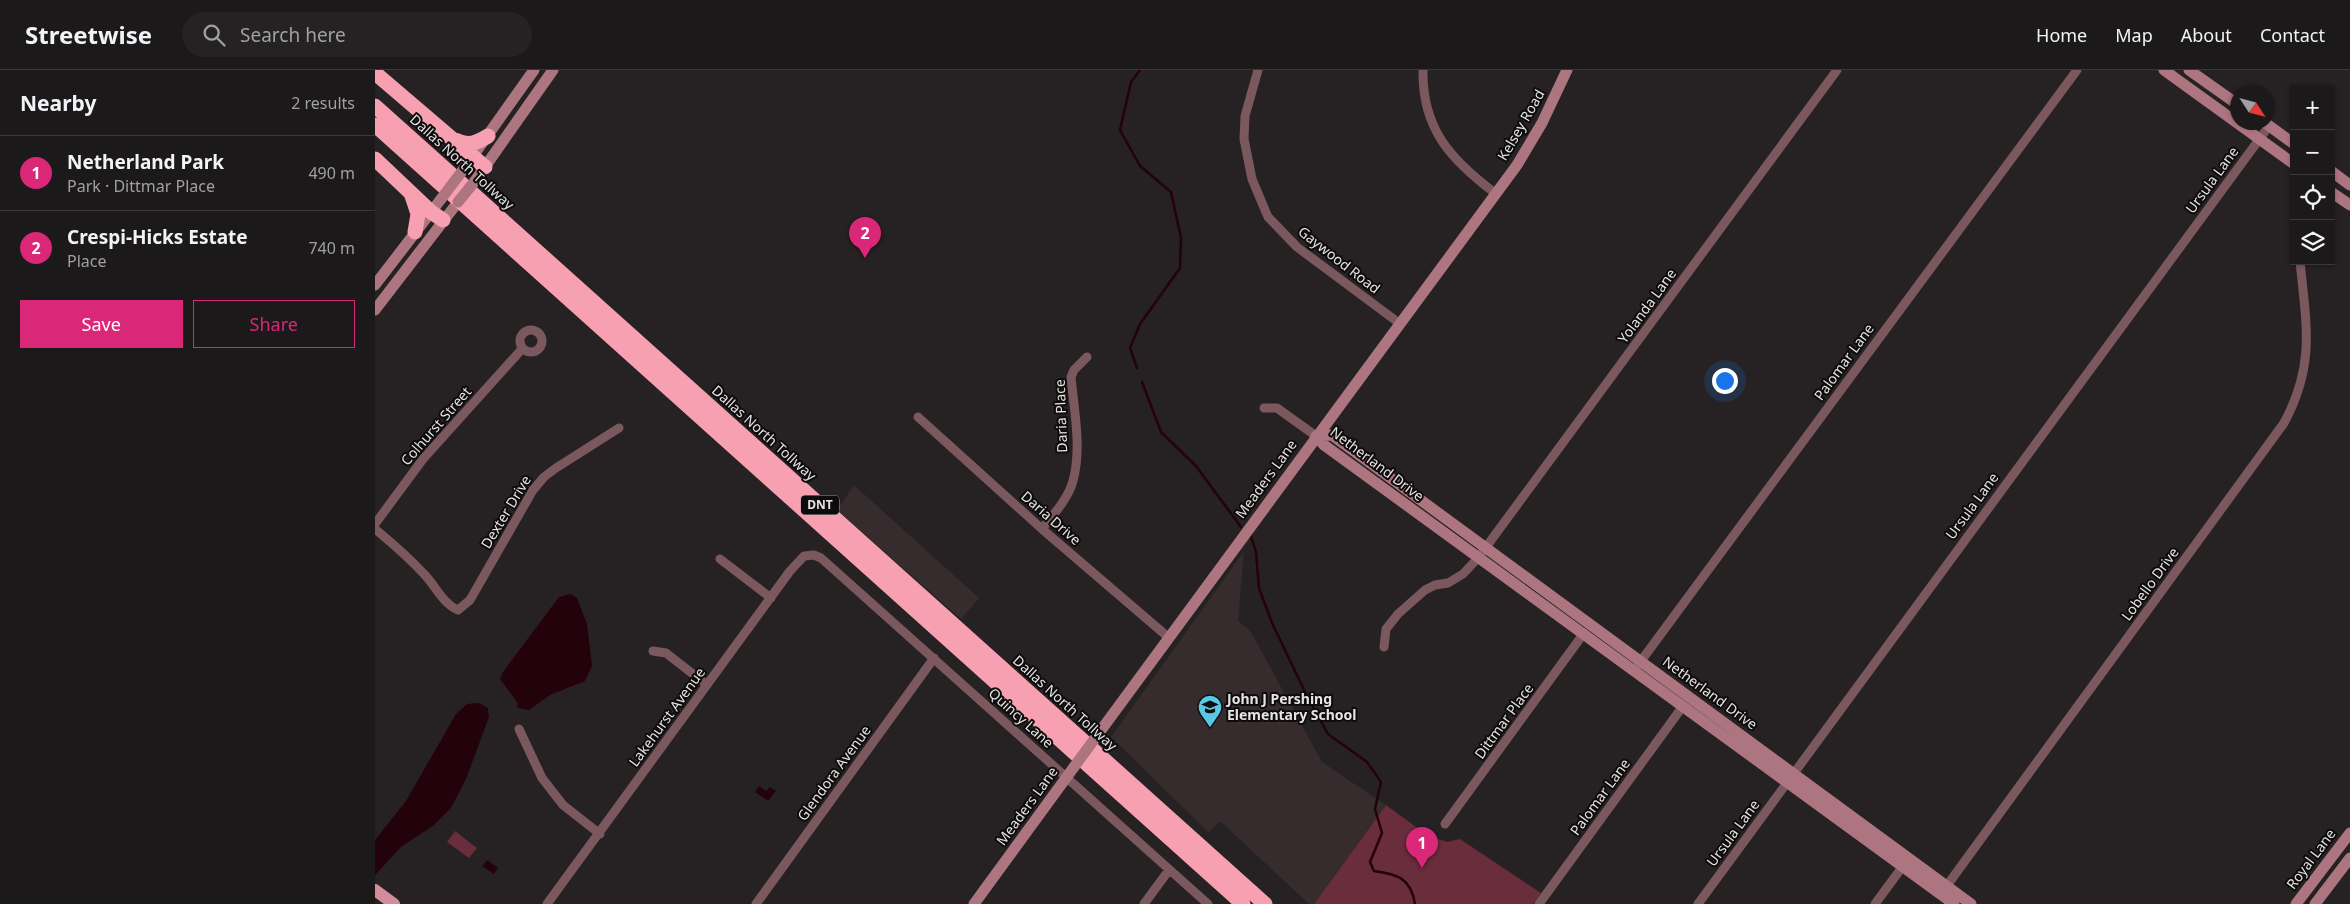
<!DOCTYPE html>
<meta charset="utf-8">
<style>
:root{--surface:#1c191a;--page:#252223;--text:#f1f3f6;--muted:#a0a0a2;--line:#3a3839;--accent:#db2777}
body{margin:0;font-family:"Noto Sans",sans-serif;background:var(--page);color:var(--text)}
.controls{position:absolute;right:15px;top:15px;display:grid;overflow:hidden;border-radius:0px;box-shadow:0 1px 4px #0004}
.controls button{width:45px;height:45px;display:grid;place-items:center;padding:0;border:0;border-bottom:1px solid var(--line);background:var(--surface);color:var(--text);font:25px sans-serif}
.compass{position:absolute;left:1855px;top:15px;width:45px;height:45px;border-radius:50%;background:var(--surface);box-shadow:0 1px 4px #0004;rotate:126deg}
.you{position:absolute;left:1349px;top:310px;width:18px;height:18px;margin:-12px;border:4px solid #fff;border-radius:50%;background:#1a73e8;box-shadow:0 0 0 8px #1a73e833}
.badge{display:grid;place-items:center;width:32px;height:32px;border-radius:50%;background:var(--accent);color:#fff;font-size:16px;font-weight:700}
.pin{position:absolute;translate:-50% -41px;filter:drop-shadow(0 1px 2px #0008)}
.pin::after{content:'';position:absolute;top:26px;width:18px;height:15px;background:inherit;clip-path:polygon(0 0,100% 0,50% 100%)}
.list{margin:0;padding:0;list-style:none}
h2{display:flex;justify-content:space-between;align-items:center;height:65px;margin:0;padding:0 20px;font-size:21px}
h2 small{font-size:16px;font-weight:400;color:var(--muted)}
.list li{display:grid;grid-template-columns:32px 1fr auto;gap:15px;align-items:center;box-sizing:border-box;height:75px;padding:0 20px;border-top:1px solid var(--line)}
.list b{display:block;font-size:19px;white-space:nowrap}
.list p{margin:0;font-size:16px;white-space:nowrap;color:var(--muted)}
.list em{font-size:16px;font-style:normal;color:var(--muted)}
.actions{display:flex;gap:10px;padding:15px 20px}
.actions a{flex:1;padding:11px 0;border:1px solid var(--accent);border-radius:0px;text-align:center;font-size:18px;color:var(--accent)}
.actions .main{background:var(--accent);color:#fff}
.icon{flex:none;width:28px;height:28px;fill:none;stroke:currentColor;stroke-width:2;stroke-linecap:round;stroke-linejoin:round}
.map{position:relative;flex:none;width:1975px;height:834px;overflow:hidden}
header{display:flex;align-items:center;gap:30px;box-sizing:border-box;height:70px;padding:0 25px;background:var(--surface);border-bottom:1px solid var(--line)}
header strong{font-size:24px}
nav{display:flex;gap:28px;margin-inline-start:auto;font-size:18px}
.search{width:350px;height:45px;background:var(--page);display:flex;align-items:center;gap:12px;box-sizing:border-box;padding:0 18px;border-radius:28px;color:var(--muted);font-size:19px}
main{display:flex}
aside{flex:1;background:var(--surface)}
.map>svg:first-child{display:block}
</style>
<header>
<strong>Streetwise</strong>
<div class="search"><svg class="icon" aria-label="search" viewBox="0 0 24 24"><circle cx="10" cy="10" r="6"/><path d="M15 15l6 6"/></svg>Search here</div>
<nav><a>Home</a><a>Map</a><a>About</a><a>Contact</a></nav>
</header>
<main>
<aside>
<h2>Nearby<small>2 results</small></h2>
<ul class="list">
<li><span class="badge">1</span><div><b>Netherland Park</b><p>Park · Dittmar Place</p></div><em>490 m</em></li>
<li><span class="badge">2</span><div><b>Crespi-Hicks Estate</b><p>Place</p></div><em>740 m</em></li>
</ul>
<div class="actions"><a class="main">Save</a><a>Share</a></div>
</aside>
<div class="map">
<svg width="1975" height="834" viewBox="0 0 1975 834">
<rect width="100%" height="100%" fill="#262122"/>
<!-- built -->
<path fill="#362b2d" d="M479 415 604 528 586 549 462 440Z
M869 481 863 551 876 562 947 692 1011 735 939 834H934L845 751 834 763 736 667Z"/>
<!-- green -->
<path fill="#692d3c" d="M1011 735 1052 765 1072 772 1085 769 1166 823 1158 834H939Z
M80 761 102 778 94 788 72 772Z"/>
<!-- water -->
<path fill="#24020b" d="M195 524 202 528 212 554 217 596 210 611 175 625 154 640 143 638 142 632 125 609 128 602 184 527Z
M104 633 113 638 114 647 91 709 76 738 58 756 27 776 0 805V770L31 731 81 644 92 634Z
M384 716 391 721 395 717 401 721 393 731 380 722Z
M112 790 123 798 119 804 107 796Z"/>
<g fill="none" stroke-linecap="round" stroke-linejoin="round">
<!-- stream -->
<path stroke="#24020b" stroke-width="2.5" d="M762 298 755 278 765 254 805 198 806 168 796 122 765 96 745 60 756 12 765 0
M767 312 786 362 821 396 866 457
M876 466 881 482 884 518 897 553 932 626 953 664 992 692 1006 712 1000 739 1007 763 995 792 999 801C1022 804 1036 808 1040 834"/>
<!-- street -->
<path stroke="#7b585e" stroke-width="9" d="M883 0 870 46 869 69 877 109 893 147 922 177 1024 253
M1048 0C1047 59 1076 90 1120 123
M145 271a11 11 0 1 1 22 0a11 11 0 1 1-22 0Z
M889 338H902L941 366
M543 347 667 459 793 567
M0 454 48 389 147 279
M0 459C17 473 34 488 49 504 60 515 68 534 83 540L95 530 158 420 169 407 181 398 244 358
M667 459C678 445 693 429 698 411 707 378 699 340 696 307L699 300 712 287
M345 489 396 528
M1009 577 1011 559 1023 544 1050 520 1060 515 1073 513 1088 504 1103 488 1462 0
M278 581 291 583 332 615
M1263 595 1702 0
M144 659 167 708 188 735 225 764
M1070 754 1209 563
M1568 821 1909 353C1941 294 1931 254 1925 191
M172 834 415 501 429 486 439 485 446 488 833 834
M381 834 559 588
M769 834 794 800
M1164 834 1308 636
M1323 834 1894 56
M1500 834 1528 796"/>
<!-- secondary -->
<path stroke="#ad7580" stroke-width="11" d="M1789 0 1919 94
M1814 0 1862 34
M1889 52 1919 74
M88 100 159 0
M1956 101 1975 115
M100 111 178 0
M1956 122 1975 135
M0 215 66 129
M0 240 83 132
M941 366 957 365 1596 834
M941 366 949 375 1579 834
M721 667 1142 95 1167 53 1192 0
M599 834 699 697
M1921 834 1975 763
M1940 834 1975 788"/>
<!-- primary -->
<path stroke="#d38c9a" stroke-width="12" d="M0 820 19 834"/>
<!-- highway -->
<path stroke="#f7a0b1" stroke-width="15" d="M0 3 110 97
M0 36 890 834
M0 55 868 834
M80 70C94 76 100 74 113 66
M0 89 56 142 68 150
M37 126 43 144 40 162"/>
<!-- secondary-bridge -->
<path stroke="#ad7580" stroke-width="11" d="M66 129 88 100
M83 132 100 111
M699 697 721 667"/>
</g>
<!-- icons -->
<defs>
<symbol id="school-pin" viewBox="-11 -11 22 30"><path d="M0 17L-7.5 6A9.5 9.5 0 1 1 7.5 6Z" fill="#58c8e4" stroke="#0e0b0c"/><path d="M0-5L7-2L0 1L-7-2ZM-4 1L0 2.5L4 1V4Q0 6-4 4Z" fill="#111"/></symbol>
</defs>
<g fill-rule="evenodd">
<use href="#school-pin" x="821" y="623" width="28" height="38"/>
</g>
<g text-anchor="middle" stroke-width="4" stroke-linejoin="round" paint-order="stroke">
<!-- shield labels -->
<rect fill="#0e0b0c" stroke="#a5a2a2" stroke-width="1" x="426" y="425.5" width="38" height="19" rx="4"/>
<g font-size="12" font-weight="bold" fill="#e6e3e3">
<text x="445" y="439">DNT</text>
</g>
<!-- street labels -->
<g font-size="14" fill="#e6e3e3" stroke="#0e0b0c">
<text transform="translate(1146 55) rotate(-60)" y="5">Kelsey Road</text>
<text transform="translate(87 92) rotate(42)" y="5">Dallas North Tollway</text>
<text transform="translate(1837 110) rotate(-54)" y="5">Ursula Lane</text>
<text transform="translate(964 190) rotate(38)" y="5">Gaywood Road</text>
<text transform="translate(1272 236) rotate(-54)" y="5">Yolanda Lane</text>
<text transform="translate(1469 292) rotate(-54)" y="5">Palomar Lane</text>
<text transform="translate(686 346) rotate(-92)" y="5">Daria Place</text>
<text transform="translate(61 356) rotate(-49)" y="5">Colhurst Street</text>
<text transform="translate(389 363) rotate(42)" y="5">Dallas North Tollway</text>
<text transform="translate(1002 394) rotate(37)" y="5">Netherland Drive</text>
<text transform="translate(891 409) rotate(-54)" y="5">Meaders Lane</text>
<text transform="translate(1597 436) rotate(-54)" y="5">Ursula Lane</text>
<text transform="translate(131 442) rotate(-59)" y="5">Dexter Drive</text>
<text transform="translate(676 448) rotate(41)" y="5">Daria Drive</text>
<text transform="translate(1775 514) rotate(-54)" y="5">Lobello Drive</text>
<text transform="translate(1335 623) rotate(36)" y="5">Netherland Drive</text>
<text transform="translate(690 633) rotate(42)" y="5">Dallas North Tollway</text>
<text transform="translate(292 647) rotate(-54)" y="5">Lakehurst Avenue</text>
<text transform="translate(646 648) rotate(42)" y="5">Quincy Lane</text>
<text transform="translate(1129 651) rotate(-54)" y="5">Dittmar Place</text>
<text transform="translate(459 703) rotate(-54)" y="5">Glendora Avenue</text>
<text transform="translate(1225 727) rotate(-54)" y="5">Palomar Lane</text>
<text transform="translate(652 736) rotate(-54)" y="5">Meaders Lane</text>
<text transform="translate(1358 763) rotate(-54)" y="5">Ursula Lane</text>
<text transform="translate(1936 789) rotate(-53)" y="5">Royal Lane</text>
</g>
<!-- poi labels -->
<g font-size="14" font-weight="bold" fill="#e6e3e3" stroke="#0e0b0c" text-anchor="start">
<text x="852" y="634">John J Pershing<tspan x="852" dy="16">Elementary School</tspan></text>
</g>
</g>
</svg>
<div class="controls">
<button>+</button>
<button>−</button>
<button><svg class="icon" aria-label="locate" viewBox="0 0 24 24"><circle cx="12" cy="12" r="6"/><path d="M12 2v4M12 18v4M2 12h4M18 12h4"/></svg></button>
<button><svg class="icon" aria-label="layers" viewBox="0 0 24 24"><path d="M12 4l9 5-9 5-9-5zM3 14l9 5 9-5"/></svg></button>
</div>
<svg class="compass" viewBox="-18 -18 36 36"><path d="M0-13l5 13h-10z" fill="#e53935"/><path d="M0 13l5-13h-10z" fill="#a0a0a2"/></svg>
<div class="you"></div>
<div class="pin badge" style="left:1047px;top:798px">1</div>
<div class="pin badge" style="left:490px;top:188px">2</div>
</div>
</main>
